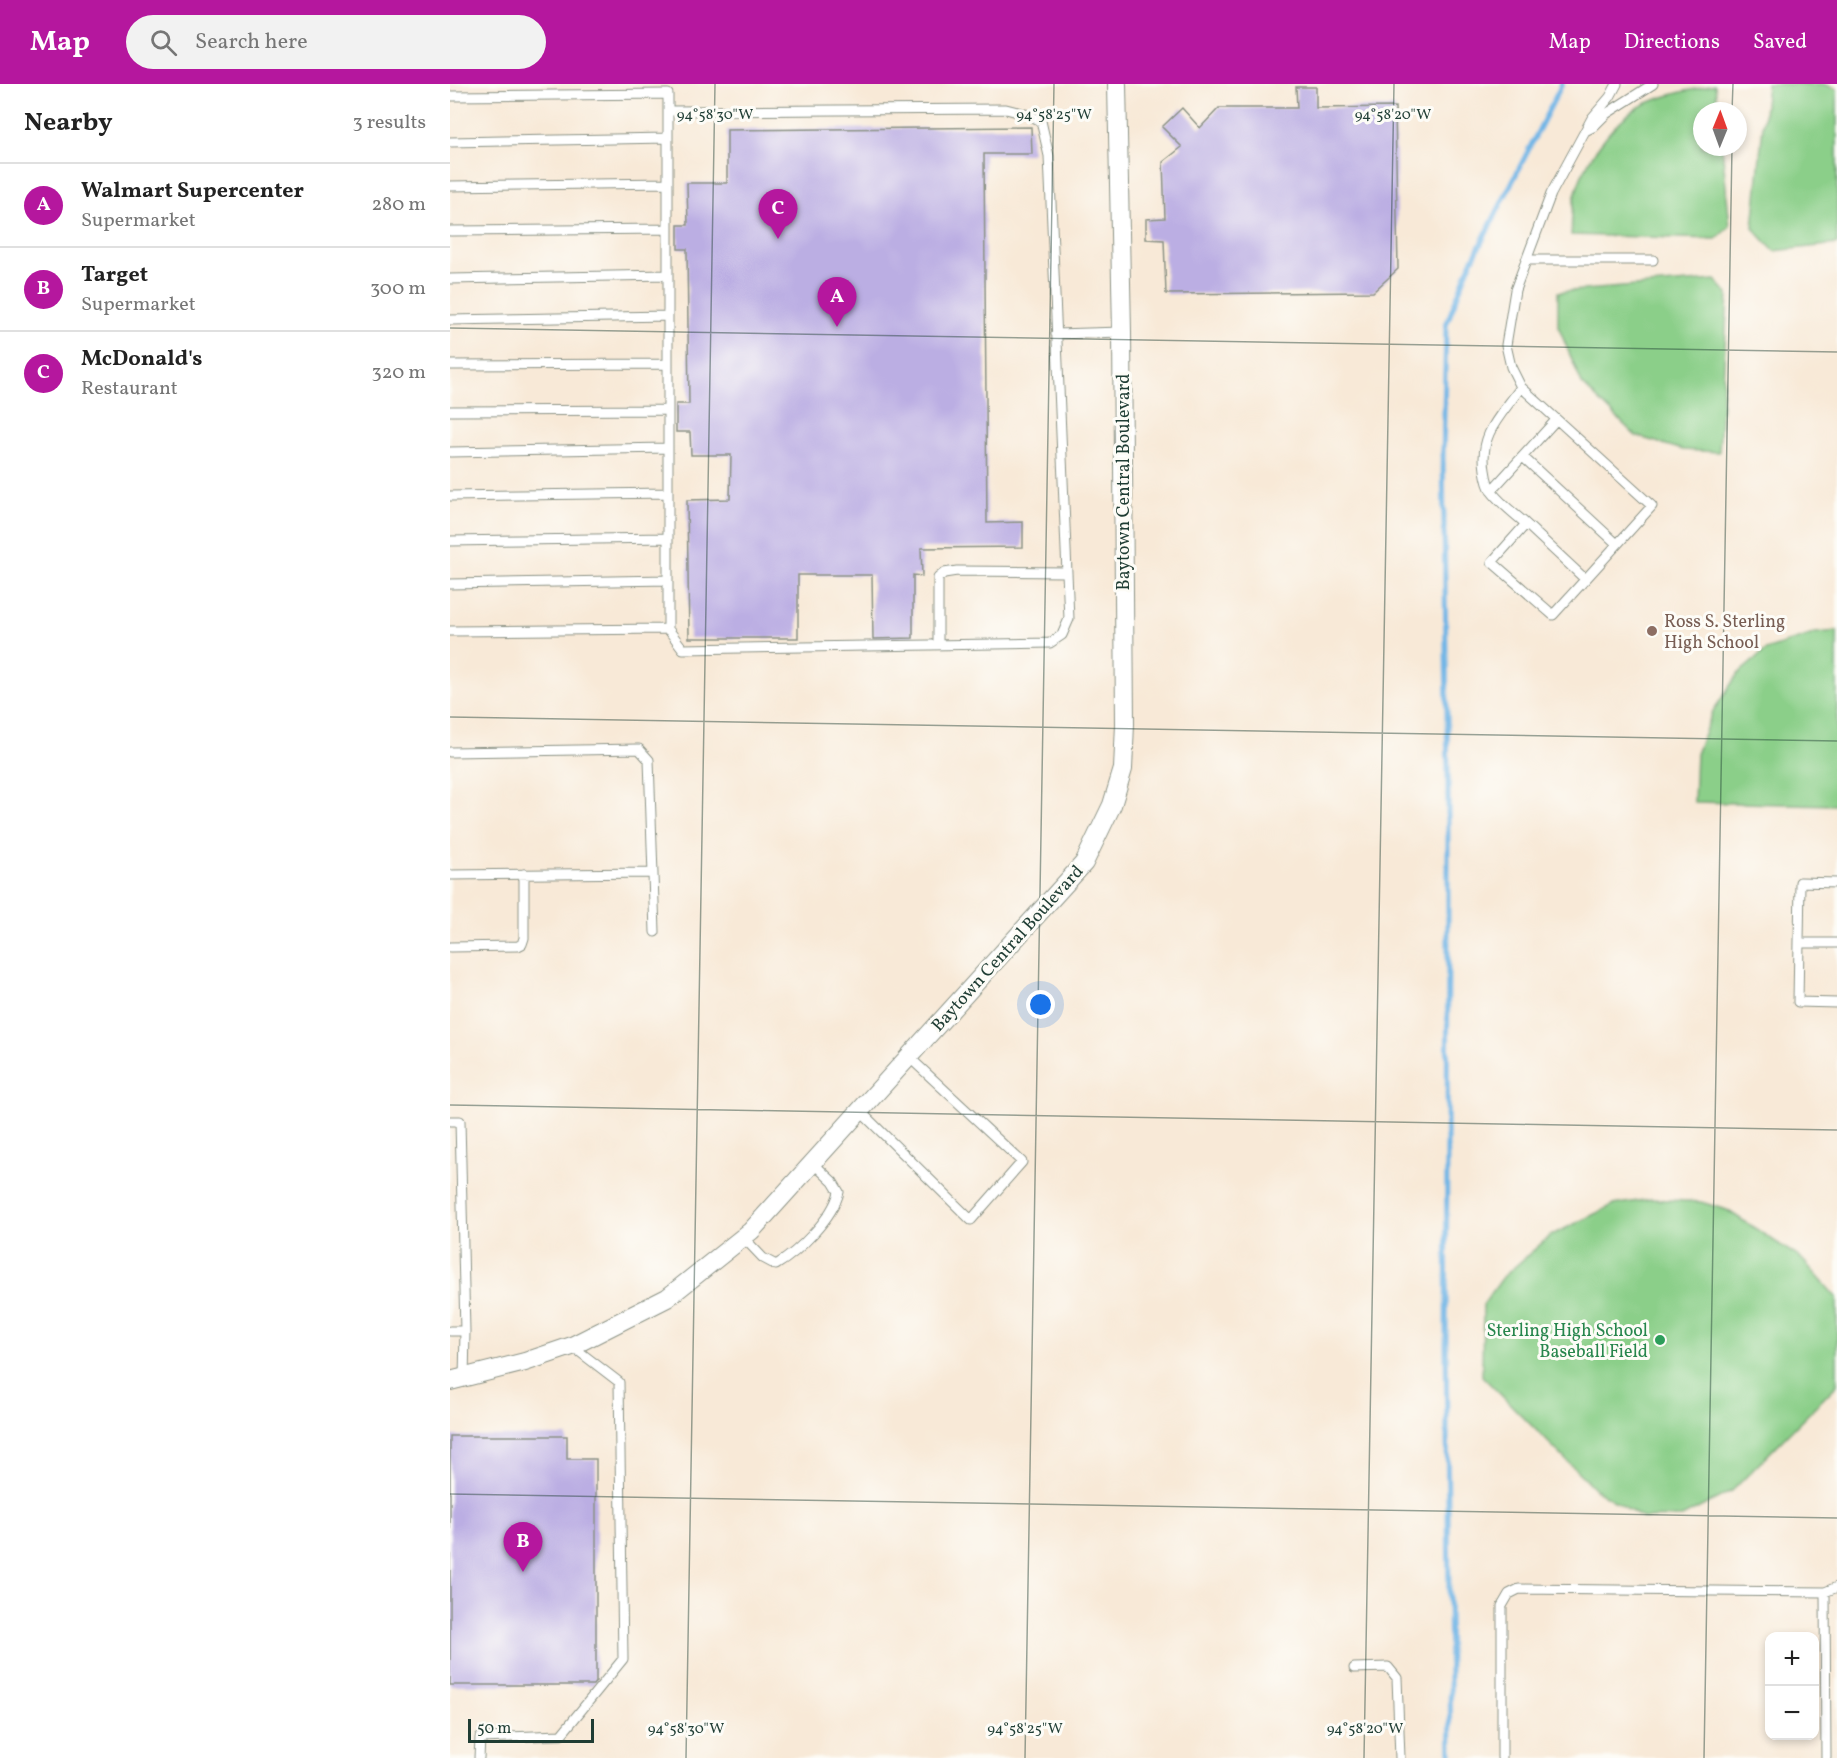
<!DOCTYPE html>
<meta charset="utf-8">
<style>
:root{--surface:#fff;--page:#f2f2f2;--text:#222;--muted:#767676;--line:#e0e0e0;--accent:#b5179e}
body{margin:0;font-family:Vollkorn,serif;background:var(--page);color:var(--text)}
.controls{position:absolute;right:18px;bottom:18px;display:grid;overflow:hidden;border-radius:12px;box-shadow:0 3px 9px #0003}
.controls button{width:54px;height:54px;display:grid;place-items:center;padding:0;border:0;border-bottom:2px solid var(--line);background:var(--surface);color:var(--text);font:30px sans-serif}
.compass{position:absolute;left:1243px;top:18px;width:54px;height:54px;border-radius:50%;background:var(--surface);box-shadow:0 3px 9px #0003;rotate:1deg}
.scale{position:absolute;left:18px;bottom:15px;width:126px;box-sizing:border-box;padding-left:6px;border:3px solid #1f3d34;border-top:0;font-size:16px;line-height:21px;white-space:nowrap;color:#1f3d34;-webkit-text-stroke:4px #fdfcf7;paint-order:stroke}
.you{position:absolute;left:591px;top:921px;width:21px;height:21px;margin:-15px;border:4px solid #fff;border-radius:50%;background:#1a73e8;box-shadow:0 0 0 9px #1a73e833}
.badge{display:grid;place-items:center;width:39px;height:39px;border-radius:50%;background:var(--accent);color:#fff;font-size:20px;font-weight:700}
.pin{position:absolute;translate:-50% -50px;filter:drop-shadow(0 2px 3px #0008)}
.pin::after{content:'';position:absolute;top:32px;width:21px;height:18px;background:inherit;clip-path:polygon(0 0,100% 0,50% 100%)}
.list{margin:0;padding:0;list-style:none}
h2{display:flex;justify-content:space-between;align-items:center;height:78px;margin:0;padding:0 24px;font-size:26px}
h2 small{font-size:20px;font-weight:400;color:var(--muted)}
.list li{display:grid;grid-template-columns:39px 1fr auto;gap:18px;align-items:center;box-sizing:border-box;height:84px;padding:0 24px;border-top:2px solid var(--line)}
.list b{display:block;font-size:22px;white-space:nowrap}
.list p{margin:0;font-size:20px;white-space:nowrap;color:var(--muted)}
.list em{font-size:20px;font-style:normal;color:var(--muted)}
.icon{flex:none;width:33px;height:33px;fill:none;stroke:currentColor;stroke-width:2;stroke-linecap:round;stroke-linejoin:round}
.map{position:relative;flex:none;width:1387px;height:1674px;overflow:hidden}
header{display:flex;align-items:center;gap:36px;box-sizing:border-box;height:84px;padding:0 30px;background:var(--accent);color:#fff}
header strong{font-size:28px}
nav{display:flex;gap:33px;margin-inline-start:auto;font-size:21px}
.search{width:420px;height:54px;background:var(--page);display:flex;align-items:center;gap:15px;box-sizing:border-box;padding:0 21px;border-radius:33px;color:var(--muted);font-size:22px}
main{display:flex}
aside{flex:1;background:var(--surface)}
.map>svg:first-child{display:block}
</style>
<header>
<strong>Map</strong>
<div class="search"><svg class="icon" aria-label="search" viewBox="0 0 24 24"><circle cx="10" cy="10" r="6"/><path d="M15 15l6 6"/></svg>Search here</div>
<nav><a>Map</a><a>Directions</a><a>Saved</a></nav>
</header>
<main>
<aside>
<h2>Nearby<small>3 results</small></h2>
<ul class="list">
<li><span class="badge">A</span><div><b>Walmart Supercenter</b><p>Supermarket</p></div><em>280 m</em></li>
<li><span class="badge">B</span><div><b>Target</b><p>Supermarket</p></div><em>300 m</em></li>
<li><span class="badge">C</span><div><b>McDonald's</b><p>Restaurant</p></div><em>320 m</em></li>
</ul>
</aside>
<div class="map">
<svg width="1387" height="1674" viewBox="0 0 1387 1674">
<rect width="100%" height="100%" fill="#fdfcf7"/>
<filter id="ink" filterUnits="userSpaceOnUse"><feTurbulence type="fractalNoise" baseFrequency=".0167" numOctaves="2"/><feDisplacementMap in="SourceGraphic" scale="12" xChannelSelector="R" yChannelSelector="G"/><feConvolveMatrix kernelMatrix="1 2 1 2 8 2 1 2 1" color-interpolation-filters="sRGB"/></filter>
<filter id="wash" filterUnits="userSpaceOnUse"><feTurbulence type="fractalNoise" baseFrequency=".008" numOctaves="4" result="noise"/><feDisplacementMap in="SourceGraphic" scale="24" xChannelSelector="R" yChannelSelector="G"/><feGaussianBlur stdDeviation="1.35" result="paint"/><feColorMatrix in="noise" values="0 0 0 0 0 0 0 0 0 0 0 0 0 0 0 0 0 1.4 0 .05"/><feComposite in="paint" operator="in"/></filter>
<g filter="url(#wash)">
<rect width="100%" height="100%" fill="#f8e9d7"/>
<!-- green -->
<path fill="#8bcf89" stroke="#55865e" stroke-width="1.5" d="M1317 0H1373L1387 5V160L1324 167 1303 144Z
M1265 1 1268 27H1252V63H1272L1280 142 1266 155 1121 151C1122 142 1121 132 1123 123 1128 83 1164 31 1202 17 1222 9 1244 5 1265 1Z
M1265 196 1278 210 1269 368 1233 366 1186 352 1132 300 1108 242V208Z
M1387 547V721L1244 718 1246 670 1263 627 1288 590 1316 566 1366 549Z
M1201 1115 1251 1118 1277 1126 1352 1175 1387 1214V1301L1282 1407 1232 1433 1192 1434 1146 1406 1032 1292 1033 1221 1053 1193 1100 1152 1163 1121Z"/>
<g fill="none" stroke-linecap="round" stroke-linejoin="round">
<!-- stream -->
<path stroke="#6fb5e6" stroke-width="5" d="M1001 1674 996 1262 998 864V694L993 375 996 241 1018 185 1112 0"/>
</g>
<g id="blocks">
<!-- building -->
<path fill="#bbaee3" d="M846 3H866V24L945 23 948 185 923 208 716 210 714 156 696 155V135L715 134 713 78 732 63 712 43 732 24 750 44 769 24H847Z
M581 43 582 70H534L537 439 573 438V463L471 464 472 492 463 491V554L423 555 422 491H348V554H239L237 416 280 415 281 371H241L240 348H226V320H239L237 165H228V141H238L237 99H277V46Z
M0 1352H117V1375H146V1597L143 1601H0Z"/>
</g>
</g>
<g filter="url(#ink)">
<use href="#blocks" fill-opacity="0" stroke="#8c9386" stroke-width="1.5"/>
<g fill="none" stroke-linecap="round" stroke-linejoin="round">
<defs>
<path id="lane" d="M0 12 218 10V545L0 547
M218 27 556 25 579 31 591 37 599 72 619 535 612 551 600 559 233 565 218 545
M1135 47 1143 43 1156 30 1203 0
M0 58 218 54
M0 102 218 99
M0 147 218 145
M1076 176H1203
M0 195 218 191
M0 236 218 232
M606 250 672 248
M0 281 218 280
M1071 303 1202 422 1103 531 1042 478 1076 440C1065 430 1051 420 1042 408 1038 402 1036 393 1035 386 1029 349 1051 332 1071 303Z
M1071 303 1061 283 1056 261 1065 206 1101 110 1142 34 1160 13 1167 0
M0 327 218 326
M0 368 218 364
M1073 373 1167 460
M1041 407 1106 336
M0 412 218 409
M1076 440 1135 495
M0 457 218 454
M0 500 218 496
M488 561V494L494 489 507 487 617 488
M0 668 189 665 199 676 205 848
M0 791 203 789
M1387 799 1350 798 1348 918 1387 919
M1349 859H1387
M0 863 68 862 72 860 74 854V790
M410 1027 521 1136 572 1078 459 973
M0 1037H10L15 1247 14 1295
M293 1153 313 1174 326 1181C348 1168 383 1134 389 1108L383 1098 363 1079
M0 1247H15
M1375 1508 1376 1674
M904 1584 938 1583 947 1594 950 1674
M29 1674 30 1654 111 1651 173 1575 169 1298 122 1262
M1052 1674V1522L1059 1510 1069 1505 1375 1508 1387 1503"/>
<path id="street" d="M0 1297 75 1278 122 1262 217 1214 301 1147 634 779 662 721 673 685 675 640 672 248 667 0"/>
</defs>
<!-- lane casing -->
<use href="#lane" stroke="#8c9386" stroke-width="11"/>
<!-- street casing -->
<use href="#street" stroke="#8c9386" stroke-width="20"/>
<!-- lane -->
<use href="#lane" stroke="#fff" stroke-width="9"/>
<!-- street -->
<use href="#street" stroke="#fff" stroke-width="18"/>
</g>
</g>
<!-- ticks -->
<path fill="none" stroke="#1f3d34" stroke-width="1.5" stroke-opacity="0.45" d="M1282 27 1283 0M0 244 1387 268M0 633 1387 657M0 1021 1387 1046M0 1410 1387 1434M236 1674 265 0M575 1674 604 0M914 1674 944 0M1254 1674 1282 63"/>
<!-- markers -->
<circle fill="#8d6e63" stroke="#fdfcf7" stroke-width="2" cx="1202" cy="547" r="6"/>
<circle fill="#2e9e5b" stroke="#fdfcf7" stroke-width="2" cx="1210" cy="1256" r="6"/>
<g text-anchor="middle" stroke-width="6" stroke-linejoin="round" paint-order="stroke">
<!-- street labels -->
<g font-size="18" fill="#1f3d34" stroke="#fdfcf7">
<text transform="translate(673 398) rotate(-90)" y="6">Baytown Central Boulevard</text>
<text transform="translate(557 864) rotate(-48)" y="6">Baytown Central Boulevard</text>
</g>
<!-- education labels -->
<g font-size="18" fill="#785e54" stroke="#fdfcf7" text-anchor="start">
<text x="1214" y="543">Ross S. Sterling<tspan x="1214" dy="21">High School</tspan></text>
</g>
<!-- leisure labels -->
<g font-size="18" fill="#27864d" stroke="#fdfcf7" text-anchor="end">
<text x="1198" y="1252">Sterling High School<tspan x="1198" dy="21">Baseball Field</tspan></text>
</g>
</g>
<g font-size="15" text-anchor="middle" fill="#1f3d34" stroke="#fdfcf7" stroke-width="6" stroke-linejoin="round" paint-order="stroke">
<text x="265" y="35">94°58'30"W</text>
<text x="604" y="35">94°58'25"W</text>
<text x="943" y="35">94°58'20"W</text>
<text x="236" y="1649">94°58'30"W</text>
<text x="575" y="1649">94°58'25"W</text>
<text x="915" y="1649">94°58'20"W</text>
</g>
</svg>
<div class="controls">
<button>+</button>
<button>−</button>
</div>
<svg class="compass" viewBox="-18 -18 36 36"><path d="M0-13l5 13h-10z" fill="#e53935"/><path d="M0 13l5-13h-10z" fill="#767676"/></svg>
<div class="scale">50 m</div>
<div class="you"></div>
<div class="pin badge" style="left:387px;top:243px">A</div>
<div class="pin badge" style="left:73px;top:1488px">B</div>
<div class="pin badge" style="left:328px;top:155px">C</div>
</div>
</main>
